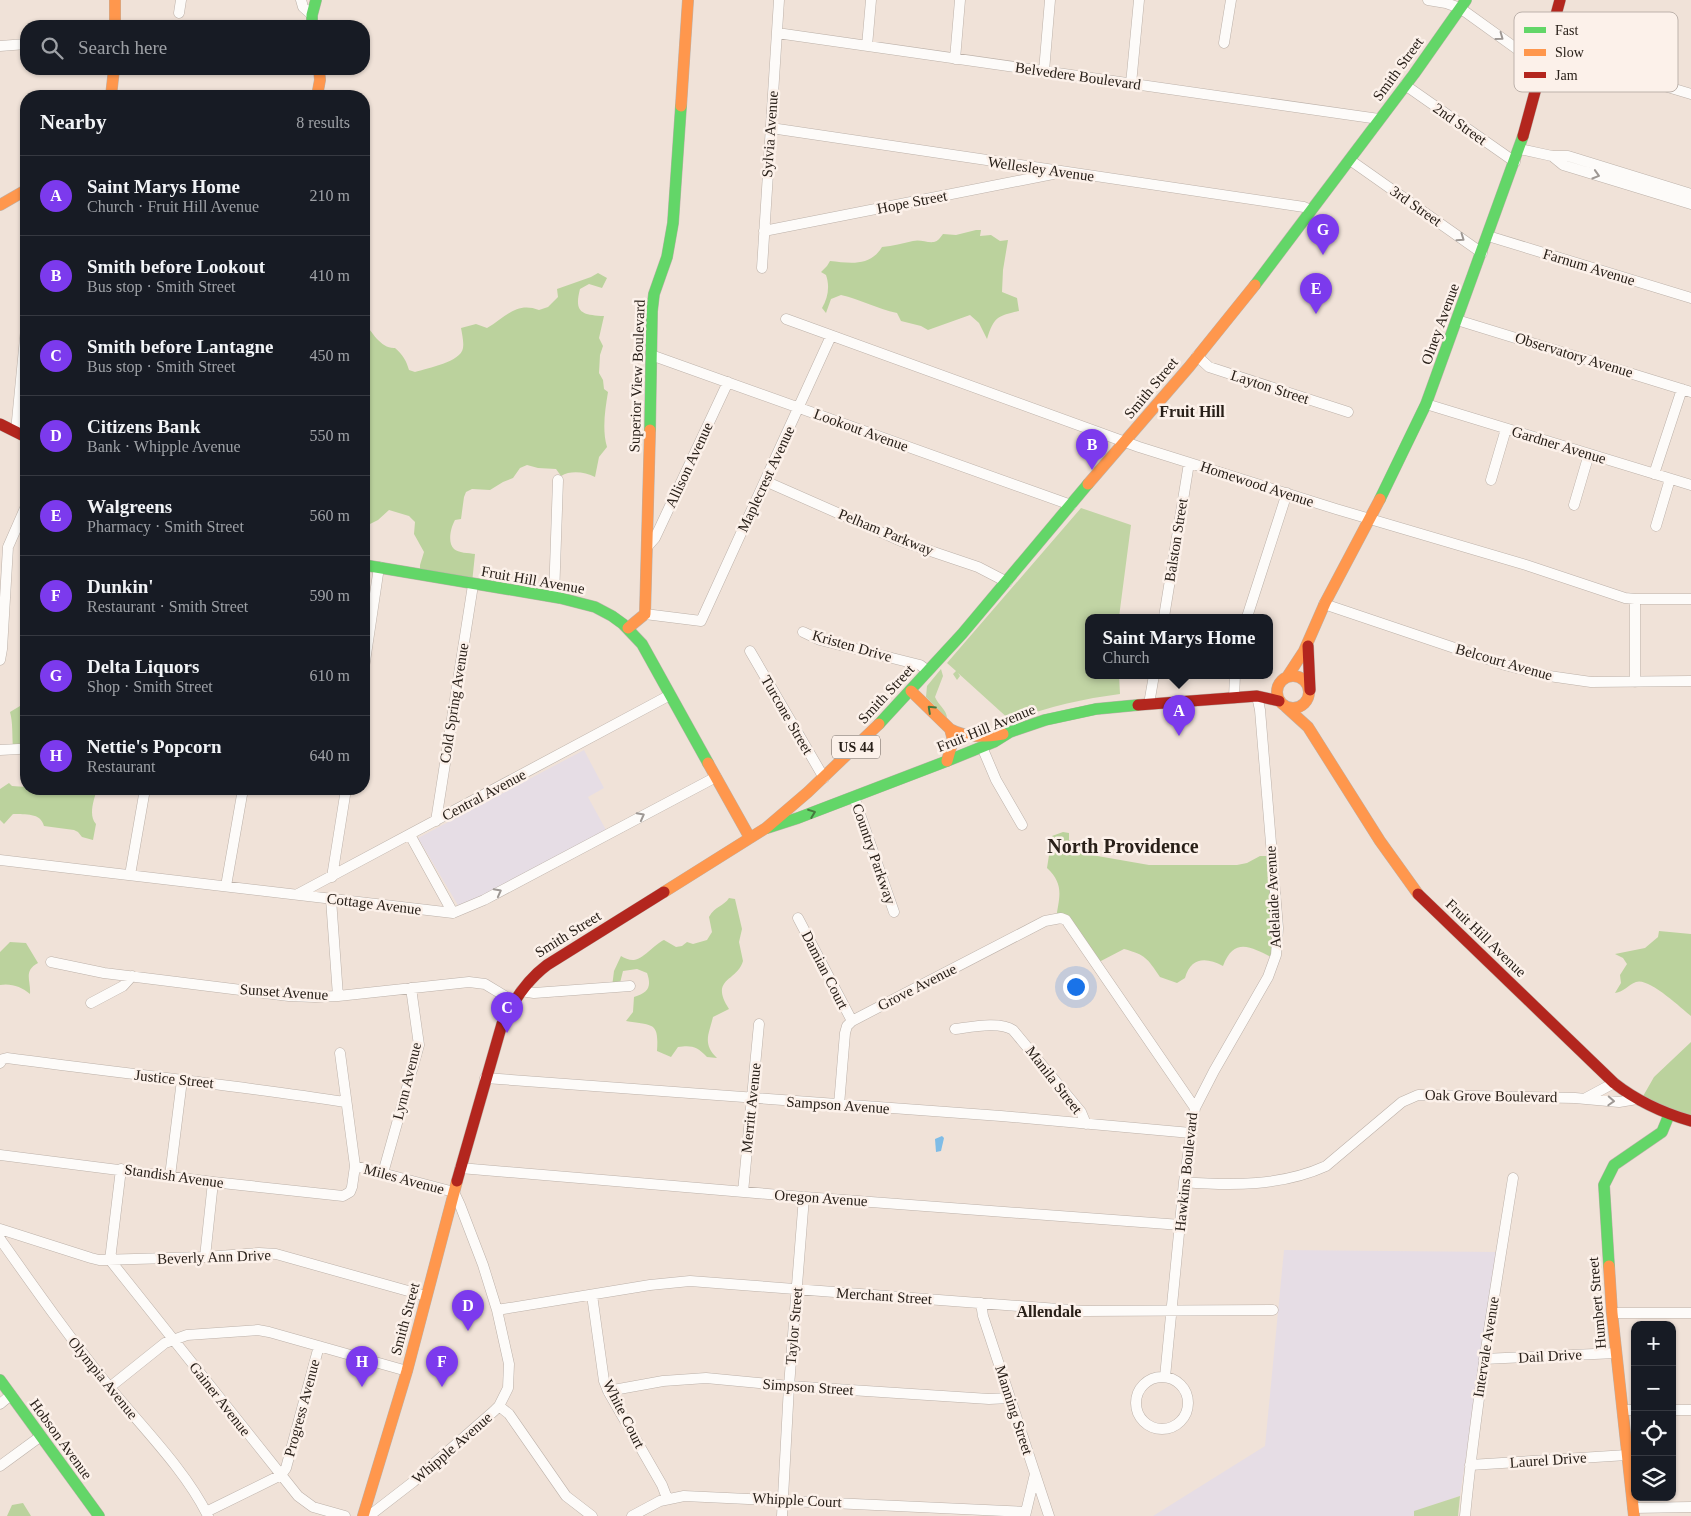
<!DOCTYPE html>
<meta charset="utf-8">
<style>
:root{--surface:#171b24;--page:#242831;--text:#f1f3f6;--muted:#9ea1a6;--line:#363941;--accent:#7c3aed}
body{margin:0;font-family:Georgia,serif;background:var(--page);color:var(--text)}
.controls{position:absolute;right:15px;bottom:15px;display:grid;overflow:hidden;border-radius:10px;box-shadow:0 1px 4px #0004}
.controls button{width:45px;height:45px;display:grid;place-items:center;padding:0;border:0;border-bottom:1px solid var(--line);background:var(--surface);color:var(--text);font:25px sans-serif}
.you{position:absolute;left:1075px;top:986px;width:18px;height:18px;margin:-12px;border:4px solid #fff;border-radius:50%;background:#1a73e8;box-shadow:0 0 0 8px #1a73e833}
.badge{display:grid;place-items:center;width:32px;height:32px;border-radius:50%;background:var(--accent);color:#fff;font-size:16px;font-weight:700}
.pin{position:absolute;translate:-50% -41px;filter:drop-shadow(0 1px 2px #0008)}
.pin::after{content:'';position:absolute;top:26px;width:18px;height:15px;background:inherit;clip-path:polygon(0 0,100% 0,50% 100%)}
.popup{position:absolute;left:1085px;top:614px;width:188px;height:65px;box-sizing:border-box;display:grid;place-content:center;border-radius:10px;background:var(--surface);filter:drop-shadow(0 1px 4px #0005);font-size:16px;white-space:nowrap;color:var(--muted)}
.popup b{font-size:19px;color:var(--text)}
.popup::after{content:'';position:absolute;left:50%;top:100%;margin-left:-10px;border:10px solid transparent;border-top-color:var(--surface)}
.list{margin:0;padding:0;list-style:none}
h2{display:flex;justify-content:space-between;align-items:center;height:65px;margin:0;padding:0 20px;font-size:21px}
h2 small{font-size:16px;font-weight:400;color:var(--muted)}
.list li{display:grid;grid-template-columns:32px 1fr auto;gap:15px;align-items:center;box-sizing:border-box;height:80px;padding:0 20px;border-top:1px solid var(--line)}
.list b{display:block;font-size:19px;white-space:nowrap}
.list p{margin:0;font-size:16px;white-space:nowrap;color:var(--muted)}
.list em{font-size:16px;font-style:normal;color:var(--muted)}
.icon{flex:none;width:28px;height:28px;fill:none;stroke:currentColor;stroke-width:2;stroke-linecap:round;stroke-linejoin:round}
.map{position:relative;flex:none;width:1691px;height:1516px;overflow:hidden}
.search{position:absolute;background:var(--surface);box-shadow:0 1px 4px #0004;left:20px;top:20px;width:350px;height:55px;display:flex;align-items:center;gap:12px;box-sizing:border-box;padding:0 18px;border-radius:20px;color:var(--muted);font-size:19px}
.panel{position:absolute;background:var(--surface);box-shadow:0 1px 4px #0004;left:20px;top:90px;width:350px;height:705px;border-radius:20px}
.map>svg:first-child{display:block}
</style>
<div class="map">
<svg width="1691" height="1516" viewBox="0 0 1691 1516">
<rect width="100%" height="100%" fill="#f0e2d8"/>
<!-- education -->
<path fill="#e6dde5" d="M584 750 604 788 588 797 606 830 473 901 459 907 418 838Z
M1284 1250 1497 1252 1460 1496 1415 1511 1414 1516H1153L1265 1446Z"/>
<!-- green -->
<path fill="#c1d4a4" d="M1081 508 1131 525 1119 617H1089V675H1119L1120 694C1082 699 1046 707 1011 721L958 673 960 676 957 680 953 674 956 671 947 663Z
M941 669 943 676 935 697C938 705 947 710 947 718L926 697 927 686Z
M1460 1496 1458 1516H1414V1511Z"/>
<!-- forest -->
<path fill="#bbd29d" d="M976 230H981L980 236 991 235 1000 241 1008 240 1003 270 1002 292 1017 298 1019 311C997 316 994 317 987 339L979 323 970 315 928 330 921 326 901 321 897 313C877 309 860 299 841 295L831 299 826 313 822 308C828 298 830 286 826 275L821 272 827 266 830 261C850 263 870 267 882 247 893 246 903 243 913 241 920 239 927 243 934 242 938 241 940 238 943 234L956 235Z
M598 273 607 278 602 288 589 284 580 289C574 312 581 315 604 316L599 338 603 346 600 355 599 373 603 380 604 389 608 392C605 410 602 430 607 447L599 457 595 477C585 472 571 470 561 476L556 469 538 468 527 465 520 468 513 478 503 482 490 490 472 489 466 492 464 497 461 519 455 520C451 527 447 542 454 549 458 553 469 553 475 554L472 583 420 575V565L424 552 414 534 415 522 409 516 389 510 378 520 370 524 368 529 365 566H364V322C372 332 381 349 395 348 403 355 406 360 409 370L415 372C428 368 461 362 463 348 464 342 462 334 461 328L476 324 487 328C505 318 516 301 539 310L548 307 558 297 557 289 591 277Z
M26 688V748L15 749 13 748C12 736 13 722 10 712L20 706Z
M9 783 12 786 26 787V789H97C94 800 88 815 96 824L93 840 82 837 78 832 74 830 44 826C40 812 26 815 13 814L4 824 0 820V789Z
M1063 832 1069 833V840L1075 846 1086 854 1149 865H1237L1247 863 1260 856H1275L1282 938 1277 960C1254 949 1235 934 1223 966 1206 957 1191 957 1185 978L1177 983 1160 977C1147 958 1146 955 1124 949L1099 962 1071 923 1056 919C1059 897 1065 885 1047 868L1052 836Z
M729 898 735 899 742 929 739 942 743 961C737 982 709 978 729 1009L713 1017C709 1034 702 1044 717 1058L707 1057C697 1046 691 1045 678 1047L671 1057 657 1051C659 1021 653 1026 626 1021L633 1012 634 997C648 993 652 987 647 973L637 969 623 971 620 983 612 987 614 971 621 956C624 958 629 960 633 960 641 961 655 944 664 940L676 947 682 946 687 942 693 944 707 940 712 932 709 917C715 906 724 906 729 898Z
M1659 931 1691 934V1016C1680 1007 1648 977 1636 982 1628 985 1624 992 1615 993L1621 983 1620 975 1627 964 1623 958 1615 954 1645 948 1658 937Z
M10 942 26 943 38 963C23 971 31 980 30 994 22 987 11 983 0 985V952Z
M1691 1042V1120L1642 1098 1654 1077Z
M23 1503 31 1516H7L12 1505Z"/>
<!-- water -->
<path fill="#7fbce6" d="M942 1136 944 1138 941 1151 936 1152 935 1139Z"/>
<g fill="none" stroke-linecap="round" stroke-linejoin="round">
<defs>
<path id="street" d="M301 0 303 7 312 15
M1428 0 1446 3 1460 8 1542 67
M179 13 181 0
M777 33 1379 119
M1224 43 1231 0
M0 46 26 44
M867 46 871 0
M1547 51 1691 94
M955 59 960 0
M1044 71 1050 0
M1131 84 1139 0
M1405 85 1515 162
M771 128 1304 207 1311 210
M1520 149 1552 156H1568L1691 194
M1552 156 1563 165 1691 204
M1350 160 1482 253
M764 231 1053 174
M1488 236 1691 298
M762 268 779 0
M786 319 1139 447 1336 509 1526 565 1625 598 1635 599H1691
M1457 320 1691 392
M651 355 1071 505
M1197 356 1209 367 1348 412
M1426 404 1691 485
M16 431 26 328
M1654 474 1682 389
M1491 480 1506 429
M765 481 901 541 978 567 1007 582
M1574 505 1589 454
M1656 526 1670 479
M648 546 655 538 728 382
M554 597 558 480
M1635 599V682
M1324 604 1505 665 1549 676 1591 682 1691 681
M645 614 701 621 831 336
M1164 617 1189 463
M1247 617 1287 493
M803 632 820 640 920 665 928 671
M750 651 824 778
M0 660 2 649 8 547 26 506
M364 668 379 567
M1234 698 1235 675
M1149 704 1154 675
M982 747 996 780 1022 825
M0 750 19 749
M854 797 894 912
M436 821 473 585
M410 835 453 913
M0 860 453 913 484 900 716 777
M130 875 145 789
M332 877 346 789
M226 886 243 789
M298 894 670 695
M331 899 338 996
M798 918 852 1021
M51 962 104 973 289 996 315 997 338 996 469 982 485 984 513 1001
M521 991 534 993 630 986
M91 1003 123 986 132 976
M955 1029C971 1027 1000 1021 1013 1030L1081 1112 1086 1124
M0 1063 3 1059 7 1058C120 1073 233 1085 345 1102
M485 1078 1001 1116 1191 1133
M1586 1098 1614 1083
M839 1105 845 1033 847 1026 852 1021 1045 921 1061 918 1066 920 1195 1108 1184 1182 1165 1377
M1195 1108 1214 1071 1268 977 1276 955 1278 928 1260 710 1257 696
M0 1155 213 1182 343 1196 350 1192 352 1187 355 1166 340 1053
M355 1166 454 1192 460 1205 483 1265 497 1310 509 1364 508 1388 499 1406 494 1411 413 1482 369 1516
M460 1168 804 1197 1181 1225
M121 1169 110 1260 298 1496 313 1507 345 1516
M383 1173 419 1045 411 988
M170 1176 182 1080
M1184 1182C1232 1186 1282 1186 1326 1166L1402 1102 1418 1095 1575 1098 1619 1102 1637 1099
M743 1192 759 1024
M0 1229 91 1258 99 1260 205 1257 259 1253 276 1254 426 1296
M0 1239C36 1290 72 1341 111 1389 143 1428 186 1471 208 1516
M205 1257 213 1182
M592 1295 604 1381 608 1391 662 1485 667 1498
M981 1303 983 1316 1049 1516
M497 1310 650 1285 690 1281 1084 1311 1273 1310
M1612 1313H1691
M1484 1359 1616 1353
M1136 1403a26 26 0 1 1 52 0a26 26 0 1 1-52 0Z
M110 1387 165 1343 187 1335 258 1330 269 1332 407 1371
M608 1391 663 1381 706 1378 789 1386 989 1399 1010 1398
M0 1404 11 1395
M499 1406 509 1414 566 1496 592 1516
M1623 1410H1635
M1672 1410H1691
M1470 1465 1627 1455
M0 1466 41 1436
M1633 1508 1691 1507
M206 1512 281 1475 286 1468 319 1346
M632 1516 660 1501 684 1496 1026 1512
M782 1516 789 1386 804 1197
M1025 1516 1035 1474
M1465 1516C1476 1403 1495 1291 1513 1178"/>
<path id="fast" d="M312 26V15L316 0
M1255 285 1414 74 1466 0
M650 430 652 311 654 294 667 257 673 223 681 106
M1380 499 1426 404 1523 136
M364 565 560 598 595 607 612 616 623 624 642 644 708 763
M879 724 962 634 1088 484
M767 828 798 818 947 761 994 742 1010 732 1045 720 1096 709 1138 705
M1609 1266 1604 1185 1614 1165 1662 1132 1669 1115
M0 1380 99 1516"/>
<path id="slow" d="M115 0V26
M111 96 114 69
M317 96 320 80 319 69
M681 106 688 0
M0 205 26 190
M1088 484 1189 367 1255 285
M628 628 645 614 650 430
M1277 692a16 16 0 1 1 32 0a16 16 0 1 1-32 0Z
M1287 677 1304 651 1325 603 1380 499
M911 691 950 729C967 738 984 737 1003 734
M1286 707 1308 727 1380 841 1418 894
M947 761 953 740 950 729
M708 763 750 838
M664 892 766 828 808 792 879 724
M1609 1266 1612 1313 1634 1516
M363 1516 407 1371 457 1181"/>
<path id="jam" d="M1523 136 1560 0
M0 424 26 437
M1308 646 1310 690
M1138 705 1257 696 1279 701
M1418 894 1614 1083C1637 1101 1663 1113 1691 1121
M457 1181 502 1024C513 1001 527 980 547 965L664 892"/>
</defs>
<!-- street casing -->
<use href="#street" stroke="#bcb1a9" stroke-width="11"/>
<!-- fast casing -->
<use href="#fast" stroke="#bcb1a9" stroke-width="12"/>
<!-- slow casing -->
<use href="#slow" stroke="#bcb1a9" stroke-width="12"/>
<!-- jam casing -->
<use href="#jam" stroke="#bcb1a9" stroke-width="12"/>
<!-- street -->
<use href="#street" stroke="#fdfbf9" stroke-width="10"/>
<!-- fast -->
<use href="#fast" stroke="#63d668" stroke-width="11"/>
<!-- slow -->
<use href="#slow" stroke="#ff974d" stroke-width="11"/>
<!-- jam -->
<use href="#jam" stroke="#b3261e" stroke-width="11"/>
</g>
<!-- one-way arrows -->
<defs><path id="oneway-chevron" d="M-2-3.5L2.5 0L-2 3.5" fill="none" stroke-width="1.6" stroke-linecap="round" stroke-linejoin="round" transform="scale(1.25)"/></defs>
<g stroke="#9e9894">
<use href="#oneway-chevron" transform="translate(1500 37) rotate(36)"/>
<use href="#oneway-chevron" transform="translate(1596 175) rotate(17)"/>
<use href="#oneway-chevron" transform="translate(1461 238) rotate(35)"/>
<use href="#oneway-chevron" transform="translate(641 816) rotate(-28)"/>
<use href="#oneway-chevron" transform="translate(498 892) rotate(-28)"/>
<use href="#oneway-chevron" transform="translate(1611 1101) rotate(3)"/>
</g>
<g stroke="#467b40">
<use href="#oneway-chevron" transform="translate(931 709) rotate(-137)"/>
<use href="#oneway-chevron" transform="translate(812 813) rotate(-21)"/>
</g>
<g text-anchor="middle" stroke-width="5" stroke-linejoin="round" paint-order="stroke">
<!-- shield labels -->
<rect fill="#fcf1ea" stroke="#685f58" stroke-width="1" x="832" y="735.5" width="48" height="23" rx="4"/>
<g font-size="14" font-weight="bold" fill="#292019">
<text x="856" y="752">US 44</text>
</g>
<!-- street labels -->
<g font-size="15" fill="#292019" stroke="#fcf1ea">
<text transform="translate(1398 69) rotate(-54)" y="5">Smith Street</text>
<text transform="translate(1078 76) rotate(8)" y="5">Belvedere Boulevard</text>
<text transform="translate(1460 124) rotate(35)" y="5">2nd Street</text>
<text transform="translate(770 134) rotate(-86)" y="5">Sylvia Avenue</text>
<text transform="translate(1041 169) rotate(8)" y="5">Wellesley Avenue</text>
<text transform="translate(912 202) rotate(-11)" y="5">Hope Street</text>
<text transform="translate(1416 206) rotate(35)" y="5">3rd Street</text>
<text transform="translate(1589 267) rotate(17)" y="5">Farnum Avenue</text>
<text transform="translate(1440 324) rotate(-70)" y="5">Olney Avenue</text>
<text transform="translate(1574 355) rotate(17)" y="5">Observatory Avenue</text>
<text transform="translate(637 376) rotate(-88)" y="5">Superior View Boulevard</text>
<text transform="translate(1270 387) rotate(18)" y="5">Layton Street</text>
<text transform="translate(1151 388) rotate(-50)" y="5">Smith Street</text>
<text transform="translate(861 430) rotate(20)" y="5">Lookout Avenue</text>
<text transform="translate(1559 445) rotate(17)" y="5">Gardner Avenue</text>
<text transform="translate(689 465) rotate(-65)" y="5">Allison Avenue</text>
<text transform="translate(766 479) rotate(-65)" y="5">Maplecrest Avenue</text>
<text transform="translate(1257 484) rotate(18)" y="5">Homewood Avenue</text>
<text transform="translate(886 532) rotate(22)" y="5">Pelham Parkway</text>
<text transform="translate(1176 540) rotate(-81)" y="5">Balston Street</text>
<text transform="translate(533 580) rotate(10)" y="5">Fruit Hill Avenue</text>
<text transform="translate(852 646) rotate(16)" y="5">Kristen Drive</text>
<text transform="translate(1504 662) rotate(16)" y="5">Belcourt Avenue</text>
<text transform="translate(886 694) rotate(-47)" y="5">Smith Street</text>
<text transform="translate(454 703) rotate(-81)" y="5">Cold Spring Avenue</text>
<text transform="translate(787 715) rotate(60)" y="5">Turcone Street</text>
<text transform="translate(986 728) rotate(-22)" y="5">Fruit Hill Avenue</text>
<text transform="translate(484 795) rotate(-28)" y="5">Central Avenue</text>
<text transform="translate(874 854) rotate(71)" y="5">Country Parkway</text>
<text transform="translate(1273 897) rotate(-93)" y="5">Adelaide Avenue</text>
<text transform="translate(374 904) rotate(7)" y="5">Cottage Avenue</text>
<text transform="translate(568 934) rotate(-32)" y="5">Smith Street</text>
<text transform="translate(1486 938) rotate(44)" y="5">Fruit Hill Avenue</text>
<text transform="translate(825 970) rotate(63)" y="5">Damian Court</text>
<text transform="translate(917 987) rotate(-27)" y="5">Grove Avenue</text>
<text transform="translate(284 992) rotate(4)" y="5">Sunset Avenue</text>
<text transform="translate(174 1079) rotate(6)" y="5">Justice Street</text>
<text transform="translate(1054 1080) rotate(52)" y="5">Manila Street</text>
<text transform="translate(407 1081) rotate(-76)" y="5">Lynn Avenue</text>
<text transform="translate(1491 1096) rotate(1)" y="5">Oak Grove Boulevard</text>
<text transform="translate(838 1105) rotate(4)" y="5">Sampson Avenue</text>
<text transform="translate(751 1108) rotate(-84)" y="5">Merritt Avenue</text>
<text transform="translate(1186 1172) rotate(-84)" y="5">Hawkins Boulevard</text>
<text transform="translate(174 1176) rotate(8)" y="5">Standish Avenue</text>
<text transform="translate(404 1179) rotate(15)" y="5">Miles Avenue</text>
<text transform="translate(821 1198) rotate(4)" y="5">Oregon Avenue</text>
<text transform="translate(214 1257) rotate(-2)" y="5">Beverly Ann Drive</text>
<text transform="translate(884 1296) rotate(4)" y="5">Merchant Street</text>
<text transform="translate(1597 1303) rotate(-95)" y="5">Humbert Street</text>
<text transform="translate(405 1319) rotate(-75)" y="5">Smith Street</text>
<text transform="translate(794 1326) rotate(-85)" y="5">Taylor Street</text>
<text transform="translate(1486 1347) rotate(-81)" y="5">Intervale Avenue</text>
<text transform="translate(1550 1356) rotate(-3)" y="5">Dail Drive</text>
<text transform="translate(103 1378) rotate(51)" y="5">Olympia Avenue</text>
<text transform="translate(808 1387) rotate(4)" y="5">Simpson Street</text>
<text transform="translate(220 1399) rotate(52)" y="5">Gainer Avenue</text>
<text transform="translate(302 1408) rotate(-75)" y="5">Progress Avenue</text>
<text transform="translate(1014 1410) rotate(72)" y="5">Manning Street</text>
<text transform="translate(624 1414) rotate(63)" y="5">White Court</text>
<text transform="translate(61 1439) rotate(54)" y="5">Hobson Avenue</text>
<text transform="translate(452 1448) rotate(-41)" y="5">Whipple Avenue</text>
<text transform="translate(1548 1460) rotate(-4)" y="5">Laurel Drive</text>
<text transform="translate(797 1500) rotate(3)" y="5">Whipple Court</text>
</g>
<!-- neighbourhood labels -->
<g font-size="16" font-weight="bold" fill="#292019" stroke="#fcf1ea">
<text x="1192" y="417">Fruit Hill</text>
<text x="1049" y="1317">Allendale</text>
</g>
<!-- district labels -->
<g font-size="20" font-weight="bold" fill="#292019" stroke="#fcf1ea">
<text x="1123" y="853">North Providence</text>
</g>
</g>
<!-- legend -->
<rect x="1514" y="12" width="164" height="80" rx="8" fill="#fcf1ea" stroke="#bdb2ab" stroke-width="1"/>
<rect x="1524" y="27" width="22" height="6" fill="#63d668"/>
<rect x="1524" y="49" width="22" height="7" fill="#ff974d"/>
<rect x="1524" y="72" width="22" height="6" fill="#b3261e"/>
<g font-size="14" fill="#292019">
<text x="1555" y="35">Fast</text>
<text x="1555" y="57">Slow</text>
<text x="1555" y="80">Jam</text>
</g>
</svg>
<div class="controls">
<button>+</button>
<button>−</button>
<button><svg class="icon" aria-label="locate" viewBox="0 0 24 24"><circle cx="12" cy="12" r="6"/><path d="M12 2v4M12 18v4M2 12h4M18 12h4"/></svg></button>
<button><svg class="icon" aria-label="layers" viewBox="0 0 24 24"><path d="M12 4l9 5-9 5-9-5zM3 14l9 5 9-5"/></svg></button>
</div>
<div class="you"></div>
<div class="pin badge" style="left:1179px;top:736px">A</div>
<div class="popup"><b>Saint Marys Home</b>Church</div>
<div class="pin badge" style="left:1092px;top:470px">B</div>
<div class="pin badge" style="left:507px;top:1033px">C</div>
<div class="pin badge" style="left:468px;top:1331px">D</div>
<div class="pin badge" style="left:1316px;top:314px">E</div>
<div class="pin badge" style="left:442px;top:1387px">F</div>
<div class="pin badge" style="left:1323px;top:255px">G</div>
<div class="pin badge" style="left:362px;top:1387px">H</div>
<div class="search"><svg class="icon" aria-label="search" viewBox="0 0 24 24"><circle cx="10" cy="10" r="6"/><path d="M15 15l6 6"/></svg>Search here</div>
<section class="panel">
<h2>Nearby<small>8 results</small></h2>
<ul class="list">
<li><span class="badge">A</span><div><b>Saint Marys Home</b><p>Church · Fruit Hill Avenue</p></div><em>210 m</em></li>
<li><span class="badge">B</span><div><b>Smith before Lookout</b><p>Bus stop · Smith Street</p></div><em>410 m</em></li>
<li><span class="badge">C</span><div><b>Smith before Lantagne</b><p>Bus stop · Smith Street</p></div><em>450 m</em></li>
<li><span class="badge">D</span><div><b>Citizens Bank</b><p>Bank · Whipple Avenue</p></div><em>550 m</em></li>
<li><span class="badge">E</span><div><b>Walgreens</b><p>Pharmacy · Smith Street</p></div><em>560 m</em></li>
<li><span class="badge">F</span><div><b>Dunkin'</b><p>Restaurant · Smith Street</p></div><em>590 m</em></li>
<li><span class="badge">G</span><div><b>Delta Liquors</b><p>Shop · Smith Street</p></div><em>610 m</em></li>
<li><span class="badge">H</span><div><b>Nettie's Popcorn</b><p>Restaurant</p></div><em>640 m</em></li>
</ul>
</section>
</div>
